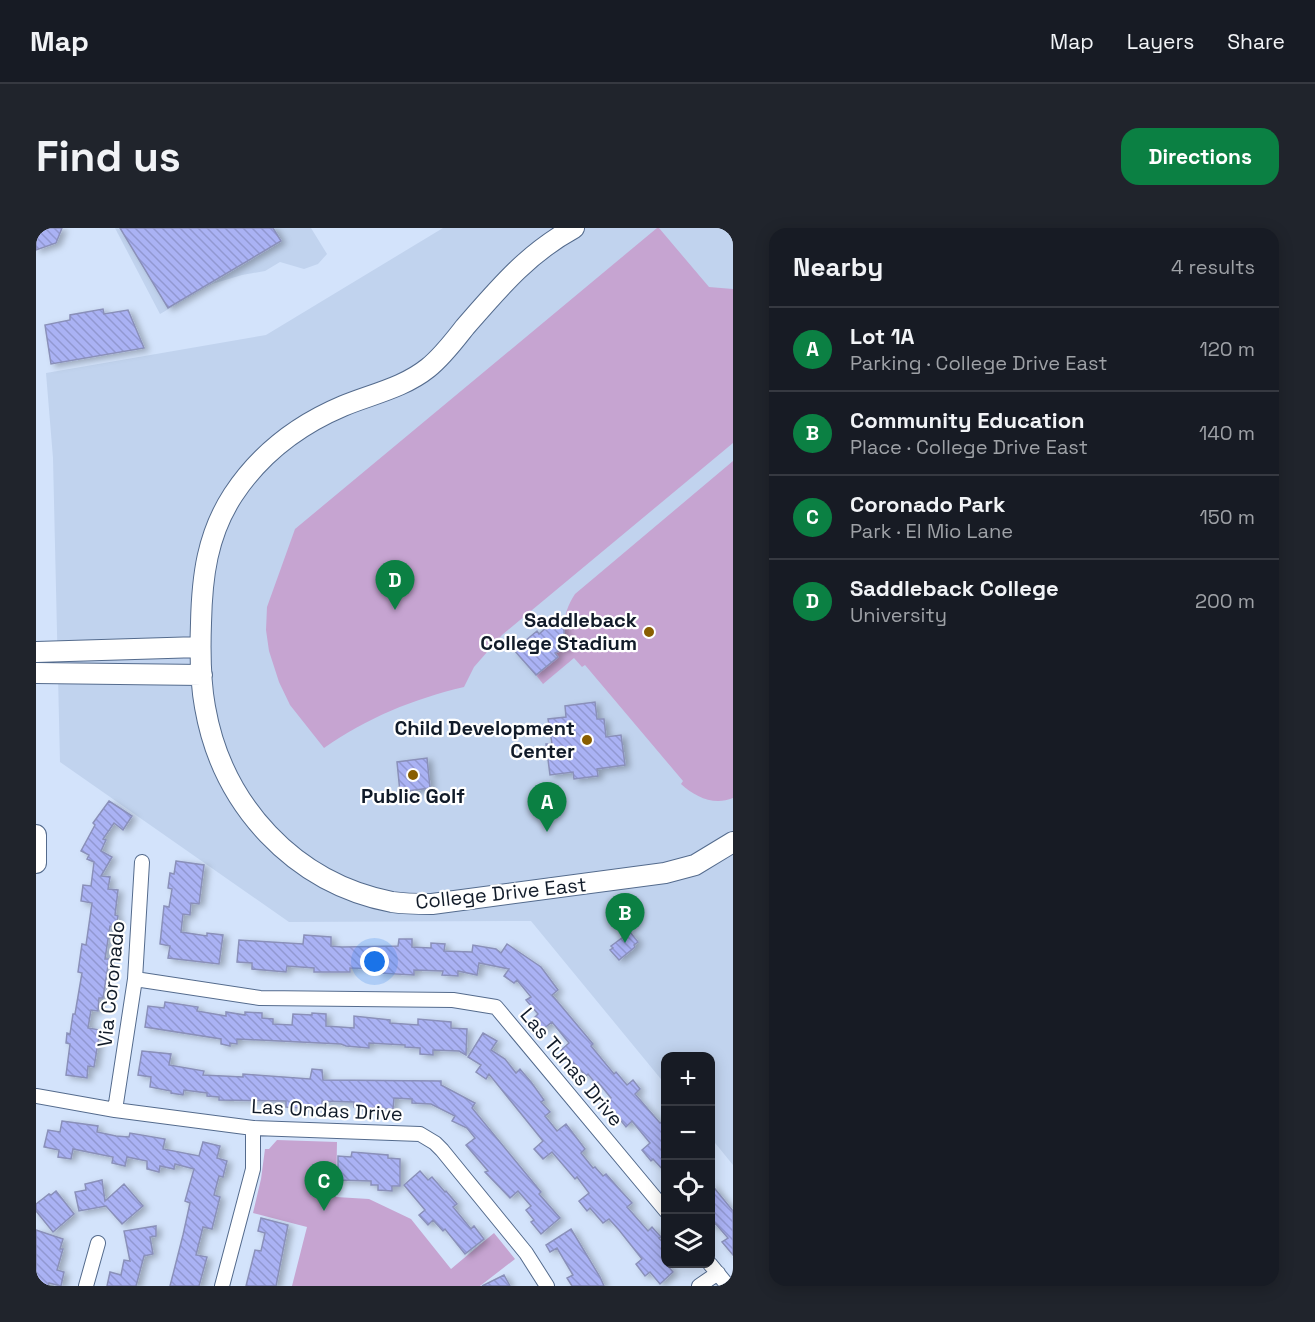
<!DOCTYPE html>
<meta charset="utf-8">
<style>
:root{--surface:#171b24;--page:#20242c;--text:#f1f3f6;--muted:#9ea1a6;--line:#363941;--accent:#0b8043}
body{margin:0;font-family:"Space Grotesk",sans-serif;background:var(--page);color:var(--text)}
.controls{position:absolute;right:18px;bottom:18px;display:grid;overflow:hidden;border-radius:12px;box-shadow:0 3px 15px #0003}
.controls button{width:54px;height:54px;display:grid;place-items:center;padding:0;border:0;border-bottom:2px solid var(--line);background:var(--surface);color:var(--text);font:30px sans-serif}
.you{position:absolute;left:339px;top:734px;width:21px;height:21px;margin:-15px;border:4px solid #fff;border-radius:50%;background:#1a73e8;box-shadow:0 0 0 9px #1a73e833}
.badge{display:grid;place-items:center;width:39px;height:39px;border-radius:50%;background:var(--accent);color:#fff;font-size:20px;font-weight:700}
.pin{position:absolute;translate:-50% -50px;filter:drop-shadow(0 2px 3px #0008)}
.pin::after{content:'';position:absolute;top:32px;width:21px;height:18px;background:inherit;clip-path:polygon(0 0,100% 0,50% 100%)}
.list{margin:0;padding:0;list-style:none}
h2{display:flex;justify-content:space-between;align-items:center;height:78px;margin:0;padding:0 24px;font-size:26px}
h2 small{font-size:20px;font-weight:400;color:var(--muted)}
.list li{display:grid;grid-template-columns:39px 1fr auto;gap:18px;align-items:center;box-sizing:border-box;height:84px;padding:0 24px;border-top:2px solid var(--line)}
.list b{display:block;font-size:22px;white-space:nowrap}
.list p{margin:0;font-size:20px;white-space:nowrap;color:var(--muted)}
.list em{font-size:20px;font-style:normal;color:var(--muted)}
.icon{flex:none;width:33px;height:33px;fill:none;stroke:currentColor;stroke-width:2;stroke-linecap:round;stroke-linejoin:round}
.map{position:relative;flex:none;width:697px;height:1058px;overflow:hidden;border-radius:18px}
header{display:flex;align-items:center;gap:36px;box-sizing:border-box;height:84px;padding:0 30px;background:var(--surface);border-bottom:2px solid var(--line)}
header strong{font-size:28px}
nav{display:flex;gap:33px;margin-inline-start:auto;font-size:21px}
.intro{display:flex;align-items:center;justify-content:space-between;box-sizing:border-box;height:144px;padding:0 36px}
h1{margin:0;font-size:42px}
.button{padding:15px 27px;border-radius:18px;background:var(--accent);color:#fff;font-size:21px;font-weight:700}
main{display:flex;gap:36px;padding:0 36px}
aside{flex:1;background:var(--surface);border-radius:18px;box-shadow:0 3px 15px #0003}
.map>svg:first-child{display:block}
</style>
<header>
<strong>Map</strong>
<nav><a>Map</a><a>Layers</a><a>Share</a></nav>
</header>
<div class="intro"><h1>Find us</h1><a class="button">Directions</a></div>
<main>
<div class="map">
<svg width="697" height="1058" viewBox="0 0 697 1058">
<defs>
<pattern id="building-back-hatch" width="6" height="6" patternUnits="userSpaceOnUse" patternTransform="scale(1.5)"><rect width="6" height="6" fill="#aab2f4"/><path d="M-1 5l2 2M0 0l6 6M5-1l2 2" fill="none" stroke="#9198d1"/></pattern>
<filter id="shadow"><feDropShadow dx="4.5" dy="2.5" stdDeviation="3" flood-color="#0004"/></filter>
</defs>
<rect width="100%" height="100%" fill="#d3e3fb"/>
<!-- built -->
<path fill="#c1d3ee" d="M79 0H275L291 26 282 36 268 41 244 34 229 43 206 47 176 56 124 86Z
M407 0H697V937L675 910 674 828H630L629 856 495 693 253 694 24 534 17 230 10 145 230 107Z"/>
<!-- green -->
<path fill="#c6a4d1" d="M621 0H623L673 59 697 61V215L466 407 438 439 428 459C377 471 331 490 288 520L254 477 243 454 233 423 230 402 231 379 259 301Z
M697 233V570C678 578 659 569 645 556L647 553 549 437 546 439 538 430 507 456 500 447 522 429 519 425 532 418C525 399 528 383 539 366Z
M241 912 301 914 300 969 333 971 375 991 415 1041 458 1005 479 1031 444 1058H256L271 999 217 985 225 951 229 921H233Z"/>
<!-- building -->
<path fill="url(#building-back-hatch)" stroke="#8a90b9" stroke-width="1.5" filter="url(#shadow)" d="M0 0H26L20 15 0 22Z
M84 0H237L245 13 132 80Z
M67 81 68 86 92 82 108 120 15 136 9 97 34 92V87Z
M520 391 528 392V406L533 418 519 425 522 429 500 447 478 422 501 403 503 406Z
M559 474 561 491H568L570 509 585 507 589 537 561 541 562 548 538 551 537 544 514 547 510 516H516L512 491 530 489 529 478Z
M391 530 394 560 364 564 361 534Z
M73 573 96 588 87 602 78 595 67 611 70 612 65 623 76 629 65 648 74 649 72 661 82 662 79 687 82 688 80 699 74 698 69 731H73L67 770H63L62 783 55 782 52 800 64 802 58 839 52 838 51 850 30 847 34 816 30 815 31 805 34 806 37 786H39L46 745 42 744 46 716 50 717 56 675 45 673 47 657 55 658 58 634 51 631 53 627 45 623 59 597 57 595Z
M140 633 168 637 163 676 155 675 154 687 147 686 145 704 171 708V705L187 707 183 736 132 730 134 718 124 716 128 678 133 679 136 661 132 660 134 645 138 646Z
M594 704 602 714 598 717 599 719 583 732 574 722 577 720 575 718Z
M268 707 295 709V718L306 719 362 718 363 711H376V719L395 720V715L409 716 408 723 436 724 437 717 460 721 465 725 471 716 505 739 522 762 516 767 557 816 555 818 578 846 580 844 591 857 597 852 604 861 599 866 611 880 624 895 630 890V945L617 931 615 933 606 922 614 915 596 893 590 899 570 874 575 870 562 854 560 856 552 846 550 848 525 822 533 815 516 794 506 802 497 791 502 786 490 772 495 769 481 752 478 755 468 748 473 741 443 735 441 747 422 743V748L406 747 407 743 378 742V747L342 745 343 741 314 740V744H278V740L251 738 250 744 216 741V735L201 734 203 712 267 716Z
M129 774 162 779 161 783 190 788V784L209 787V784L226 785V790L237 791V796L256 797 257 786 276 787V785L290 786V798L318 800V788L354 792V795L382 797V791L415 794V800L431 801 430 827 423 823 397 822V827L384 826V820L369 819V817L333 815V820L310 818 305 816 201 811V816L194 815V818L185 816V811L109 799 112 778 128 780Z
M447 805 461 813 455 822 469 831 480 845 484 841 495 854 508 872 505 874 514 884 509 888 521 903 530 896 549 921 545 925 557 940 559 939 567 948 570 946 585 963 596 975 591 979 612 1003 616 999 625 1009 623 1010 630 1018V1036L637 1044 624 1056 614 1044 609 1048 600 1036 606 1031 583 1002 573 991 567 995 554 980 551 983 543 973 553 965 541 949 539 951 516 924 507 931 498 921 507 913 453 846 450 851 440 844 445 837 432 829Z
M106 823 135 826 133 837 168 843 167 847 207 849V846L274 851 276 841 286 842 287 852 405 853V857L439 875 436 880 505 964 503 966 524 990 505 1006 495 994 498 992 490 982 495 978 482 963 474 970 449 944 452 943 430 917 439 910 431 900 416 893 419 888 395 876 376 875V871L358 870 357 881 318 879V874L286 873V879L264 878V880L250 879V873L183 872V869L171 868V865L148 862 147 867 135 865V863L114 859 115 849 102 847Z
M26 893 62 898 61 904 80 908 93 909 94 905 129 911 127 921 163 928 167 914 184 918 181 930 191 933 187 949 183 948 178 967 184 969 176 1001 167 999 160 1027 171 1029 163 1058H134L147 1007 154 975 149 973 158 941 139 936 138 941 124 938 123 944 111 941V933L91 929 89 938 76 935 77 929 37 921 35 931 22 929 23 922 8 919 12 902 24 904Z
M316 924 352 927V930L364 931V958H356V963L342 962V957H335V953L302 952V928L315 929Z
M384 943 392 952 396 949 409 964 410 963 421 976 417 979 435 1001 438 998 448 1011 429 1026 409 1001 407 1003 397 992 392 997 383 987 389 982 368 957Z
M66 952 69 973 88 956 107 978 86 996 70 978 43 983 39 964 50 962 49 956Z
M675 956 697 983V1027L686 1014 692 1010 679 995 675 999Z
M20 963 38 986 17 1004 0 983V976L13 966 15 967Z
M225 990 252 997 240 1058H210L219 1022 225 1023 229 1005 222 1003Z
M120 998V1008L114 1009 117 1026 108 1028 100 1058H71L74 1044 85 1047 88 1032 94 1033 88 1003Z
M535 1001 564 1049 568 1058H536L531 1050 537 1047 521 1020 514 1024 510 1017Z
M0 1002 27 1011 24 1021H27L21 1042 28 1044 25 1058 13 1055 12 1058H0Z
M468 1047 474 1058H446Z"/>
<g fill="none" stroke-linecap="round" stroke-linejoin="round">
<defs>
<path id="street" d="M99 751 224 770 417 772 460 779 630 983
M0 868 79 882 217 900 384 906 399 915 406 922 490 1025 511 1058
M79 882 99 751 106 634
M674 1036 692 1058
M50 1058 62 1015
M186 1058 217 941V900
M663 1058 682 1045"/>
<path id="secondary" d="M538 0C492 25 463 60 429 99 418 113 406 129 392 140 367 160 336 166 307 178 262 197 224 226 197 267 171 307 166 349 165 395 164 423 164 452 169 479 186 577 258 655 356 674 369 676 383 676 396 676L629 645 659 637 697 614
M0 424 164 419
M0 445 166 447
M0 607V635"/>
</defs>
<!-- street casing -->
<use href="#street" stroke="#546b8d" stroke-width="16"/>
<!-- secondary casing -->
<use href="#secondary" stroke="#546b8d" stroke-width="22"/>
<!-- street -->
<use href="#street" stroke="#fff" stroke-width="14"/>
<!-- secondary -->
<use href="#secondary" stroke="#fff" stroke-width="20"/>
</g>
<!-- markers -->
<g fill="#895e00" stroke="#fff" stroke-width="2">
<circle cx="613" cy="404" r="6"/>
<circle cx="551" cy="512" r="6"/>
<circle cx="377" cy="547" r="6"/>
</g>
<g text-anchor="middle" stroke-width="4.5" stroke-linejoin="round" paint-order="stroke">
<!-- poi labels -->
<g font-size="20" font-weight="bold" fill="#111b29" stroke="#fff" text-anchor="end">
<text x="601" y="399">Saddleback<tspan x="601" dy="23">College Stadium</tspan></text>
<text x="539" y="507">Child Development<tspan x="539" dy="23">Center</tspan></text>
<text x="377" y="575" text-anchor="middle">Public Golf</text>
</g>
<!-- street labels -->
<g font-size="20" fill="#111b29" stroke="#fff">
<text transform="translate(465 665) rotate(-6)" y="7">College Drive East</text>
<text transform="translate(75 756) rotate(-84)" y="7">Via Coronado</text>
<text transform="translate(536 839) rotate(50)" y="7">Las Tunas Drive</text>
<text transform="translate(291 882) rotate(3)" y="7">Las Ondas Drive</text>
</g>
</g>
</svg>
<div class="controls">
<button>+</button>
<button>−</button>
<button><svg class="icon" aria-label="locate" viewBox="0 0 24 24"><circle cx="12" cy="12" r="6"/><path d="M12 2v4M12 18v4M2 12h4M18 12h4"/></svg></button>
<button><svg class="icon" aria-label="layers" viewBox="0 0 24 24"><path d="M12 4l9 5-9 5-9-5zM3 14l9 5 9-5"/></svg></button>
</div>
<div class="you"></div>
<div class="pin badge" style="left:511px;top:604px">A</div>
<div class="pin badge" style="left:589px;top:715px">B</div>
<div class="pin badge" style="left:288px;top:983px">C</div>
<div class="pin badge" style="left:359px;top:382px">D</div>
</div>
<aside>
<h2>Nearby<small>4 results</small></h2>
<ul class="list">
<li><span class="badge">A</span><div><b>Lot 1A</b><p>Parking · College Drive East</p></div><em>120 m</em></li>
<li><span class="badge">B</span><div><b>Community Education</b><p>Place · College Drive East</p></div><em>140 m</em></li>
<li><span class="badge">C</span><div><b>Coronado Park</b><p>Park · El Mio Lane</p></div><em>150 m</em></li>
<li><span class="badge">D</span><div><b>Saddleback College</b><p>University</p></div><em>200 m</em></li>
</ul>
</aside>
</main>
